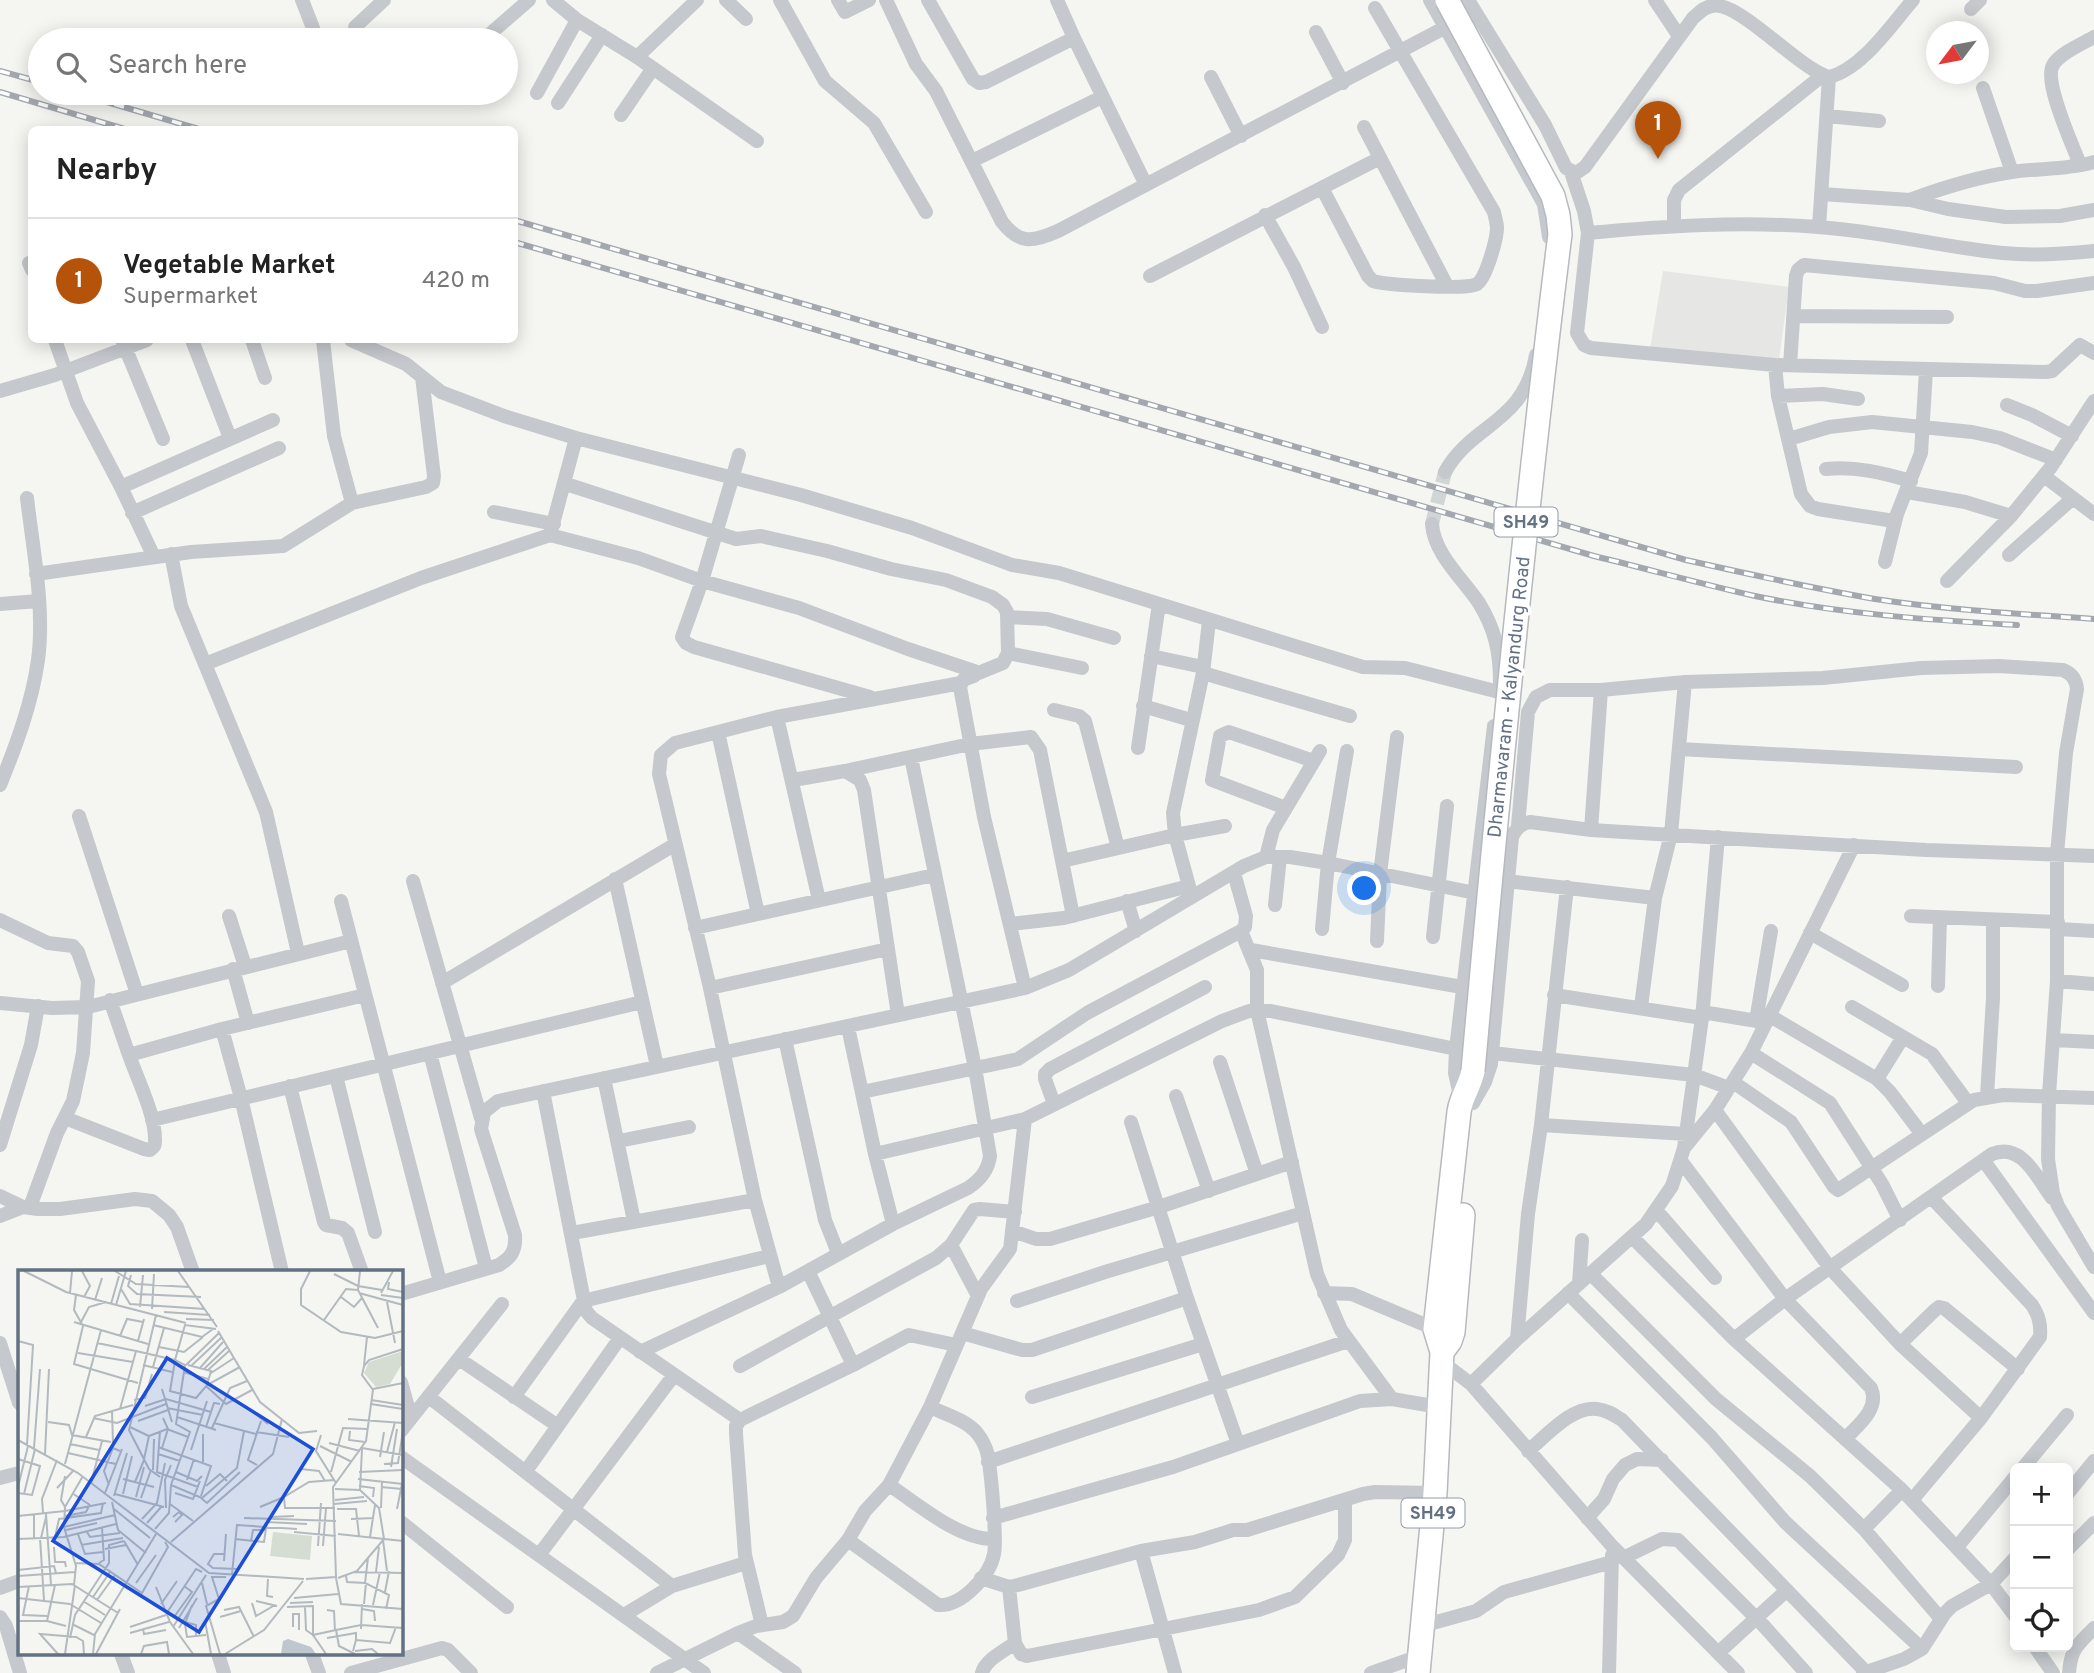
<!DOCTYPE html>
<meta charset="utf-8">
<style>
:root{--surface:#fff;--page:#f6f6f6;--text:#222;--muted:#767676;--line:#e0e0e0;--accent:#b45309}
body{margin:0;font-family:Overpass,sans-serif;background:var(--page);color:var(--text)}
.controls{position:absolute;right:21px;bottom:21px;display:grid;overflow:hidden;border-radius:10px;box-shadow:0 4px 18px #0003}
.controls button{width:63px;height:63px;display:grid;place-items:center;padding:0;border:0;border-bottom:2px solid var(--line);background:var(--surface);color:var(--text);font:35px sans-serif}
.compass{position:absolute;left:1926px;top:21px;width:63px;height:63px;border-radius:50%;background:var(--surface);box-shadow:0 4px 18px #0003;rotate:238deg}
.you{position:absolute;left:1365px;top:889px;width:24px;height:24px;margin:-18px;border:5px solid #fff;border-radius:50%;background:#1a73e8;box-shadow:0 0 0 10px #1a73e833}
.badge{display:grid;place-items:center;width:46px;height:46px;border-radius:50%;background:var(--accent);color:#fff;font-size:23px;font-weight:700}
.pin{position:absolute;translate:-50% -58px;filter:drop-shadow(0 2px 4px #0008)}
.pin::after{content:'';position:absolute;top:37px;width:24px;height:21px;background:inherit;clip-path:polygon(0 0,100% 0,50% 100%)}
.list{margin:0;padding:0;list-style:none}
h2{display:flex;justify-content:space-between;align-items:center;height:91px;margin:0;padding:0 28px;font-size:30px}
h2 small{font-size:23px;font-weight:400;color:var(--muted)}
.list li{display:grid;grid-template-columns:46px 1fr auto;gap:21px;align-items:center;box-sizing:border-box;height:126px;padding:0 28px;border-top:2px solid var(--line)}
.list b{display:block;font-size:26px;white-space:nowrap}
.list p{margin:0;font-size:23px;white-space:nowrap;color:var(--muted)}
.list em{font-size:23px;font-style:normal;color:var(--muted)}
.icon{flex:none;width:38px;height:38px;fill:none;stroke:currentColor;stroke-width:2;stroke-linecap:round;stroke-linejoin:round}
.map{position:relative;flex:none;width:2094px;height:1673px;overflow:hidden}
.search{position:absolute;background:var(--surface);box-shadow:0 4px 18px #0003;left:28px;top:28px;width:490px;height:77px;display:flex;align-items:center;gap:18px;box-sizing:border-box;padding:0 24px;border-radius:38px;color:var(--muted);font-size:26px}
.panel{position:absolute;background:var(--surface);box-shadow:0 4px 18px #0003;left:28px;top:126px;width:490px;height:217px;border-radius:10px}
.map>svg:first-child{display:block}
</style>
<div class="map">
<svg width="2094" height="1673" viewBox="0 0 2094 1673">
<rect width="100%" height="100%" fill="#f5f6f2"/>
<!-- built -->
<path fill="#e6e6e5" d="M1663 271 1789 287 1779 360 1650 349Z"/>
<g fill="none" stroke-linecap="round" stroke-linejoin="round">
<!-- street-tunnel -->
<path stroke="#d0d5d6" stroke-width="14" stroke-dasharray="14 7" stroke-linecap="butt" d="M1432 524 1445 472"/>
<defs>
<path id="primary" d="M1442 1352 1450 1341 1453 1332 1463 1215
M1418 1673 1435 1493 1442 1352 1435 1329 1459 1112C1461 1097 1470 1086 1473 1071"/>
</defs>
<!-- primary casing -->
<use href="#primary" stroke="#b6b9be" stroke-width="26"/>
<!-- street -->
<path stroke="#c5c8cc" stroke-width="14" d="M302 0 313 28
M553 0 577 20 637 57 757 141
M726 0 746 19
M780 0 825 81 874 123 926 212
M838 0 845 12 869 0
M886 0 916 64 936 91 1002 222C1020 245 1033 242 1058 231L1446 27
M928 0 973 79 979 83 986 82 1074 38
M1057 0 1074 38 1146 185
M1430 0 1544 204 1549 237
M1468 0 1545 125 1566 168 1576 173 1585 167 1693 18C1699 13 1704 7 1712 6 1739 0 1797 68 1829 77 1862 69 1891 25 1913 0
M1655 0 1679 36
M1971 9 1980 0
M355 27 384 0
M1316 32 1343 83
M483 40 529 0
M637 57 697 0
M1211 77 1241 136
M1983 88 2012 172
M537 93 577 20
M558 103 602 35
M621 115 653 68
M1827 116 1879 121
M1364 127 1447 286
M972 161 1102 97
M2080 165C2073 145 2043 82 2053 65 2060 53 2082 44 2094 37
M1571 172 1584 211 1588 233 1577 333 1584 345 1591 348 1775 365 2046 372 2052 371 2080 345 2094 353
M1322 188 1368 276 1373 281C1386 285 1466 290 1477 284 1486 278 1497 239 1497 228 1497 223 1495 217 1494 212L1375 8
M1821 194 1910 200 1948 209 2006 217 2060 216 2094 210
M1912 199C1945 187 1977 177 2012 172 2039 168 2068 170 2094 162
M1265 215 1294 267 1322 327
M1674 226V200L1679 190 1823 75
M1819 227 1829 77
M1588 233C1664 226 1741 221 1818 227 1880 231 1941 247 2003 253 2033 256 2064 254 2094 251
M29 263 32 270
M1150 276 1380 158
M1794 316 1947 317
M55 340 77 403 121 487 154 557
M122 340 163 439
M192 340 230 438
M252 340 265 378
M323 340 334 436 352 503
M351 340 406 364 441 392 504 416 576 438 801 495 912 528 1012 565 1059 573 1363 667 1405 668 1499 692
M1775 365 1778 396 1801 494 1810 506 1818 509 1894 521
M1790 365 1796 276 1798 270 1804 265 1994 283 2025 291H2037L2094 283
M0 391 55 375 147 340
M1778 396 1823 394 1858 399
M2007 405 2032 415 2072 436
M1789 439 1829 427 1872 422 1972 432 2000 438 2056 460
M739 455 702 581 682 637 686 643 694 647 870 697
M1826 469C1856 466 1883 473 1911 481
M1445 472C1472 423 1524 424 1536 355
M2044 476 2094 514
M566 484 736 539 761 536 827 551 891 569 946 580 992 597 1003 605 1007 612 1008 653 1003 663 976 674
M121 487 273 420
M1907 492 1965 502 2011 516
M494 512 554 524
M132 513 279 448
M1432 524C1434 554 1463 579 1479 603 1495 629 1500 652 1500 682
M550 535 576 438
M171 554 181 606 266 812 298 953
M2009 555 2073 498
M1885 562 1897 514 1921 453 1926 370
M36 574 191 552 283 546 352 503 426 487 433 483 434 476 422 377
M1947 581 2011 516 2051 467 2094 401
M0 604 38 601
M1007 617 1047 619 1114 638
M1008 653 1082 668
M1151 656 1203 667
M205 664 421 578 550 535 638 558 702 581 799 608 908 649 974 671V676L963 680 960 687 984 817 1025 988
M1203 673 1350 716
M1143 706 1191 720
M1054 710 1079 716 1085 721 1118 848
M777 717 819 900
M718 732 758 914
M1138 748 1159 604
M1679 749 2016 767
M845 771 970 744 1031 737 1040 750 1073 916
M793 780 845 771 860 780 864 790 898 1015
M0 785C16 746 32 703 38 660 45 608 33 550 27 498
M1286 808 1212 780 1220 736 1229 732 1314 761
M79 816 137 994
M1518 826 1528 712 1536 697 1550 690H1601L1685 682 1823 678 1921 668 1999 666 2063 670C2072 674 2076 679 2077 689L2066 753 2057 854V981L2049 1095 2048 1159 2053 1193 2058 1206 2094 1267
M1591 830 1601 690
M1266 857 1273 830 1320 751
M1062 861 1175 835 1225 826
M615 879 657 1066
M413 881 481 1118
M1507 881 1655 898
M1192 897 1175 835 1173 813 1203 673 1209 621
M341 901 440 1282
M1127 901 1136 931
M1275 905 1280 857
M229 916 245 966
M1911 916 2058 922
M0 920 48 943 73 946 78 952 88 981 83 1053 73 1101 57 1133 30 1207
M1010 924 1064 918 1189 886
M695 928 934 875
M1322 929 1328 863 1347 751
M2058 929 2094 931
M1241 931 1257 970V1010L1317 1274 1341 1330 1392 1399
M1810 933 1902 985
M1433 937 1447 806
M1377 941 1380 874 1397 737
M1251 950 1462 987
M233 969 248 1023
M2057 981 2094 984
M442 983 674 845
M1938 986 1940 918
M710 988 888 949
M1554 995 1702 1018
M110 1000 129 1055 222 1029 365 995
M0 1003 52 1008 88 1007 351 941
M1641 1007 1655 898 1671 834 1685 682
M1852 1007 1932 1054 1968 1103
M1702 1012 1763 1022
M1770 1016 1877 1079 1890 1092 1921 1133
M1756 1021 1771 931
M848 1027 875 1154 893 1224
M222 1029 241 1098 282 1272
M785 1039 825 1220 838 1253
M2054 1040 2094 1042
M430 1053 486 1268
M1492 1053 1694 1075 1729 1088
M1751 1053 1830 1103 1882 1184 1900 1220
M1220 1062 1257 1174
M336 1076 375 1232
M604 1078 634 1221
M1877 1079 1903 1037
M1733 1082 1791 1122 1834 1187 1838 1190 1974 1100 2003 1095 2094 1098
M290 1086 324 1222 326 1225 342 1228 348 1233 362 1272
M543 1091 586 1311 592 1318 740 1420
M862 1092 1018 1059 1087 1013 1241 931 1245 927 1246 916 1234 873
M1176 1096 1209 1191
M1987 1096 1993 998V920
M1461 1100 1455 1073 1456 1049 1494 726
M1473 1103 1485 1082 1491 1064 1512 837C1516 828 1521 824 1530 822L1591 830 1823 844 1926 850 2094 856
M1054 1104 1045 1079V1074L1050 1069 1205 987
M1715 1110 1830 1268 1900 1344 1981 1418
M65 1118 144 1149 150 1150C154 1146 155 1147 155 1141 156 1116 137 1078 129 1055
M152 1120 642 1002
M1131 1122 1187 1298 1238 1444
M1541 1125 1686 1134
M619 1141 689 1127
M0 1145 31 1045 38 1006
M1684 1148 1715 1110 1751 1053 1854 845
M875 1154 1025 1119 1222 1021 1249 1011H1271L1456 1049
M1681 1161 1785 1299 1871 1388C1880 1409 1858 1425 1845 1439
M1984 1161 2094 1313
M0 1196 23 1207 38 1209H60L135 1199 152 1201 169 1215 177 1227 193 1272
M1657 1211 1715 1278
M0 1216 23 1207
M1013 1231 1036 1239H1050L1159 1207 1292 1162
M572 1233 755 1200
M1632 1237 1734 1339 1902 1490 1991 1584 2015 1616
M951 1245 978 1296
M808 1271 853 1365
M1591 1274 1716 1399 1810 1476 1864 1529 1941 1619
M1579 1284 1582 1240
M779 1287 755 1200 710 988 659 774 661 755 675 743 777 717 961 683
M1324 1293 1352 1294 1435 1329
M1568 1293 1712 1438 1785 1522 1922 1649
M401 1294 499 1265C512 1257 516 1250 515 1235L481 1129 484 1112 498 1101 1025 988 1069 970 1244 866 1266 857H1290L1328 863 1475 893
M1017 1301 1105 1272 1303 1213
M962 1333 1022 1350H1032L1187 1298
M1517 1339 1528 1214 1541 1125 1567 887
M1734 1339 1785 1299 1992 1154C2022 1142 2037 1178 2052 1198
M0 1343 19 1403
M1900 1344 1935 1310 1939 1307 1944 1308 2018 1369
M640 1352 779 1287 893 1224 968 1188C980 1180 988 1171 990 1156L975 1068 911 757
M459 1359 558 1426
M1442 1362 1471 1384 1612 1546 1738 1673
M740 1366 936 1258 951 1245 974 1210 980 1209 1015 1212
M401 1382 411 1418
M1471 1384 1517 1339 1646 1224 1672 1186 1684 1148 1702 1018 1718 837
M429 1397 672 1586
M514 1397 583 1301 769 1256
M1032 1397 1203 1344
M401 1431 502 1304
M1528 1451C1546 1436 1573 1405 1597 1409 1607 1410 1614 1415 1622 1420L1867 1673
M401 1457 704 1673
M988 1462 1348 1341
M2023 1468 2067 1415
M526 1471 620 1338
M0 1478 19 1473
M889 1485C918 1504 960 1541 995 1539
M2068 1493 2094 1461
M1912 1500 1981 1418 2040 1337C2041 1324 2039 1316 2032 1305L1932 1198
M993 1518 1173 1467 1360 1401 1392 1399 1439 1407
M1587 1518 1604 1499 1613 1479 1625 1465 1637 1459 1662 1460
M401 1522 507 1607
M1864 1529 1902 1490
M848 1540 938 1605C961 1607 990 1576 994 1554 997 1539 991 1468 987 1452 985 1445 981 1438 977 1433 966 1420 945 1414 930 1407
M1957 1547 2015 1477
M2068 1549 2094 1523
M1141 1551 1175 1673
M539 1555 674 1375
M1623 1558 1662 1539 1678 1540 1763 1625 1806 1673
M981 1578 1009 1587 1018 1585 1141 1551 1195 1542 1233 1530H1247L1363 1494 1375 1492 1435 1493
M1009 1587 1015 1643 1021 1654 1027 1656 1259 1610 1295 1597 1338 1555 1345 1540V1501
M0 1588 19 1581
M624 1615 672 1586 746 1563
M0 1617 6 1626 20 1673
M762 1625 745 1555 736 1434V1426L740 1420 853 1365 909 1335 956 1345
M1422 1626 1476 1611 1504 1592 1612 1562
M738 1633 795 1673
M2035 1647 2053 1673
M1718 1653 1787 1590
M121 1654 128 1673
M218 1654 224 1673
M312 1654 319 1673
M351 1673 442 1648 448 1650 471 1673
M657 1673 738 1633 756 1626 783 1622 793 1616 816 1578 848 1540 865 1511 889 1485 930 1407 981 1289 1010 1249 1025 1119
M982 1673C985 1660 1004 1651 1015 1643
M1371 1673 1419 1656
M1609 1673 1612 1555
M1863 1673 1904 1659 1922 1649 1945 1613 1952 1606 1991 1584 2015 1558
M2069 1673C2071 1648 2077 1646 2094 1628"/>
<!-- primary -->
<use href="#primary" stroke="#fff" stroke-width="23"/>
<defs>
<path id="rail" d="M0 71 40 82
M0 92 128 130
M76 93 202 130
M514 220 1686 560C1748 574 1811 588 1875 599 1947 610 2021 614 2094 619
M514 242 1594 556C1648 569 1701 584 1755 596 1841 614 1930 620 2017 625"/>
</defs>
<!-- rail casing -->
<use href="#rail" stroke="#a3a8af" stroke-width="6"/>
<!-- rail -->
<use href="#rail" stroke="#fff" stroke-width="3.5" stroke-dasharray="10" stroke-linecap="butt"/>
<defs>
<path id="primary-bridge" d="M1447 0 1553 196 1558 215 1560 234C1525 513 1498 791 1473 1071"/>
</defs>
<!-- primary-bridge casing -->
<use href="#primary-bridge" stroke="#b6b9be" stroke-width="26" stroke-linecap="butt"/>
<!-- primary-bridge -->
<use href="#primary-bridge" stroke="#fff" stroke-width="23"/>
</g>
<g text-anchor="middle" stroke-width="7" stroke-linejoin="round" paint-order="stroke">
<!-- shield labels -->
<g fill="#fff" stroke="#929ca9" stroke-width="2">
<rect x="1494.5" y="507.5" width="63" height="29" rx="5"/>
<rect x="1401.5" y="1498.5" width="63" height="29" rx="5"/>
</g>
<g font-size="18" font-weight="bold" fill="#637184">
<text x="1526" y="528">SH49</text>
<text x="1433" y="1519">SH49</text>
</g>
<!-- street labels -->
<g font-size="19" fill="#637184" stroke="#fff">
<text transform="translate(1508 697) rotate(-84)" y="7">Dharmavaram - Kalyandurg Road</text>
</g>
</g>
<!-- overview -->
<g transform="translate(18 1270)">
<rect width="385" height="385" fill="#f5f6f2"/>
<path d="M385 81 384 94 372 114 358 117 346 103 351 92ZM255 262 294 266 292 290 252 286Z" fill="#d5ddd3"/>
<path d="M270 369 293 377 298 384H263L265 371Z" fill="#bec7ce"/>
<path fill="none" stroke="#b2b9bf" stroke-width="2" d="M6 1 48 22 168 53M64 1 72 16 66 27M97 1 118 14 171 17M160 1 199 57M292 1 283 19V35L323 62 357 68 385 61M342 1 340 20 360 58M316 4 340 16 364 20M113 5 110 16 119 24 183 27M371 12 370 19 385 22M103 19 112 34 187 39M52 23 54 1M341 23 385 35M363 23 375 1M58 25 56 40 65 56 56 94 120 113M363 25 385 28M323 27 336 37 344 28M77 30 84 8M369 32 377 73M93 34 101 6M98 35 108 1M122 37 125 5M134 39 136 4M146 42 192 45M138 45 111 160 131 199 142 207M168 49 196 50M306 50 328 19 340 20M56 52 130 74M63 52 71 37 88 32M135 55 184 67 195 59M200 61 242 132 281 163 299 161M102 66 109 49 125 52M0 71 15 75 9 175M120 71 126 49M79 73 118 81 102 139M141 77 166 82 185 67M118 81 157 90M60 83 115 92M157 91 152 121 178 128 189 115 222 97M125 95 154 102M168 95 201 63M170 95 193 101 189 115M346 95 349 67M173 96 204 67M135 97 146 58M182 98 205 72M186 99 209 77M190 100 211 81M165 102 190 109M193 103 216 88M188 116 208 134 234 120M144 119 154 152M355 119 385 113M116 130 127 128 134 104M353 130 385 135M353 134 385 139M127 136 148 129 193 142M227 136 250 154M149 138 185 145M94 141 95 173M159 147 198 160M75 148 99 153 148 134M330 149 385 153M120 151 150 140M30 152 51 155 54 165 93 172M196 153 238 164M112 157 131 166 126 189M188 157 196 133 202 134M194 158 212 118 229 111M142 161 139 202 180 217M332 161 331 170 347 172M238 162 271 167M303 165 298 181 318 213M131 166 149 159 170 167M68 167 77 146 115 135M0 170 60 203 191 303 286 309M311 173 342 181M52 174 81 180M302 176 334 192M140 177 193 196 183 226M16 178 22 99M144 178 150 159 145 148M344 178 385 185M344 179 342 220 361 238 366 269M173 180 189 131M369 182 377 152M50 183 98 194M27 184 31 99M140 184 162 191M362 187 366 162M0 189 22 196 14 225 0 223M185 192V164M47 194 83 60M366 194 380 193 385 161M239 195 230 190 243 151M373 197 379 159M283 199 301 201 307 211M135 200 136 169M158 202 179 211 184 206M313 202 325 158 350 159M341 202 385 200M105 209 136 217M340 209 385 214M169 210 176 189M316 210 291 212 266 227 267 238H317M117 212 126 190M73 213 84 171M91 215 86 201 95 178 102 181M153 215 184 228 219 198 226 161M188 216 202 204 209 211M341 216 356 218 355 227M0 217 10 176M363 217 384 219M39 218 56 200M317 219 342 220M54 223 72 235M87 223 104 179M157 223 175 229 182 211M6 224 17 179M97 224 146 237M105 224 114 186M96 226 109 183M118 227 126 197M123 228 133 200M183 228 189 233 222 202M317 230 346 227M94 232 100 260 128 283M152 234 175 251M316 234 349 231M47 237 43 230 47 206M242 237 266 227M148 238 147 210 153 195M363 238 364 212M96 239 132 268M319 239H338L341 266M379 239 384 214M47 241 88 233M25 243 24 229 39 190M16 244V268M28 244 33 315M0 246 47 241M47 246 68 242 71 236M155 247 161 242 164 245 157 252M253 247 276 246M226 248 318 251M124 249 139 233 147 193M333 249 356 248M129 253 144 236M46 257 97 245M137 259 151 243 153 215 172 162 158 154 167 95 157 90 167 55 198 59M48 260 79 253M69 262 72 267 102 263M276 262 318 266M60 264 67 284 85 282M320 264 385 271M37 267 41 249 83 243 85 233M352 267 357 235M22 268 26 330M23 268 28 247M0 269 46 267 98 254M217 269 246 272 249 252 289 254M365 270 369 301M106 271 120 295M233 271 235 260H248M153 272 255 184 264 149M63 275 105 268M300 276 303 233M305 276 308 238M36 277 37 292H47L48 297M87 279 108 275M207 284H196L190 294 195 298 220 299M350 288 347 313 371 325 368 339M206 291 208 264M57 293 81 294 124 323 150 277 147 272M81 293 86 290 84 257M0 300 36 296 38 303M336 302 385 303M358 302 361 277M214 304 219 255 279 259M0 306 57 302M328 306 329 312 347 313M318 308 323 334 385 339M320 308 339 301 366 269M250 309 249 326 255 327M288 309 318 307 315 217 348 171 355 120 344 105 346 96 351 90 385 79M118 313 138 285M184 313 189 334M37 315 29 351 48 356M56 315 58 296 46 257 47 237 65 206M11 316 5 345 29 346M0 317 54 314 100 343M138 317 152 352 175 384M367 322 371 301M75 327 92 302M0 328 52 334M276 328 320 324M79 330 97 305M65 331 87 345M238 331 259 336M234 333 238 346 257 335M272 333 295 332M52 334 83 353M143 334 159 311M346 334 348 313M174 335 167 354 169 367 188 365M355 335 362 302M269 337 295 336V365L318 360 321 376 337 384M287 337 288 360 295 365M344 339 356 341 357 351M206 340 221 337 236 367M309 340 316 341 317 361M148 344 178 299 184 302M156 347 174 322 166 316M202 347 223 341M0 351H29M187 351 193 384M167 352 178 355V365M56 355 76 365M112 357 148 345M155 357 188 305M275 357V344H281V360M161 358 179 328M125 359 126 364 148 360M343 359 344 334M318 360 343 355 385 358M112 363 151 352M295 365 308 384M52 368 57 345 91 293V275L106 271M309 368 338 363V370M335 381 338 370 372 373 378 357M337 381 354 379 360 384M40 384 22 364 58 367 65 371 66 384M47 384 57 315M75 384 77 364 138 264M78 384 102 339M123 384 126 376 149 372 151 384M202 384 188 336 201 329 194 307H208M207 384 246 360 285 311"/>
<path fill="#1d4ed8" fill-opacity="0.15" stroke="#1d4ed8" stroke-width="3.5" d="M149 88 295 179 181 362 35 271Z"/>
<rect width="385" height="385" fill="none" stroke="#637184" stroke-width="3.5"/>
</g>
</svg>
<div class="controls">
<button>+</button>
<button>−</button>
<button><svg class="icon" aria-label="locate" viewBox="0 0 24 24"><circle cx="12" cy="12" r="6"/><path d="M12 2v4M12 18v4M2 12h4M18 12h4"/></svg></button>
</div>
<svg class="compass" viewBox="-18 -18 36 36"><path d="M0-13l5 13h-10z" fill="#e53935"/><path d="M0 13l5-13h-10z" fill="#767676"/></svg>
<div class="you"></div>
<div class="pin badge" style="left:1658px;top:159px">1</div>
<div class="search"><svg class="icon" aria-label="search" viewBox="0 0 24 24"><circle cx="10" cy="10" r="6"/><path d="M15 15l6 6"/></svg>Search here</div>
<section class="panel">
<h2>Nearby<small></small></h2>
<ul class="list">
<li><span class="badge">1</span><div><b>Vegetable Market</b><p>Supermarket</p></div><em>420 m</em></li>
</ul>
</section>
</div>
